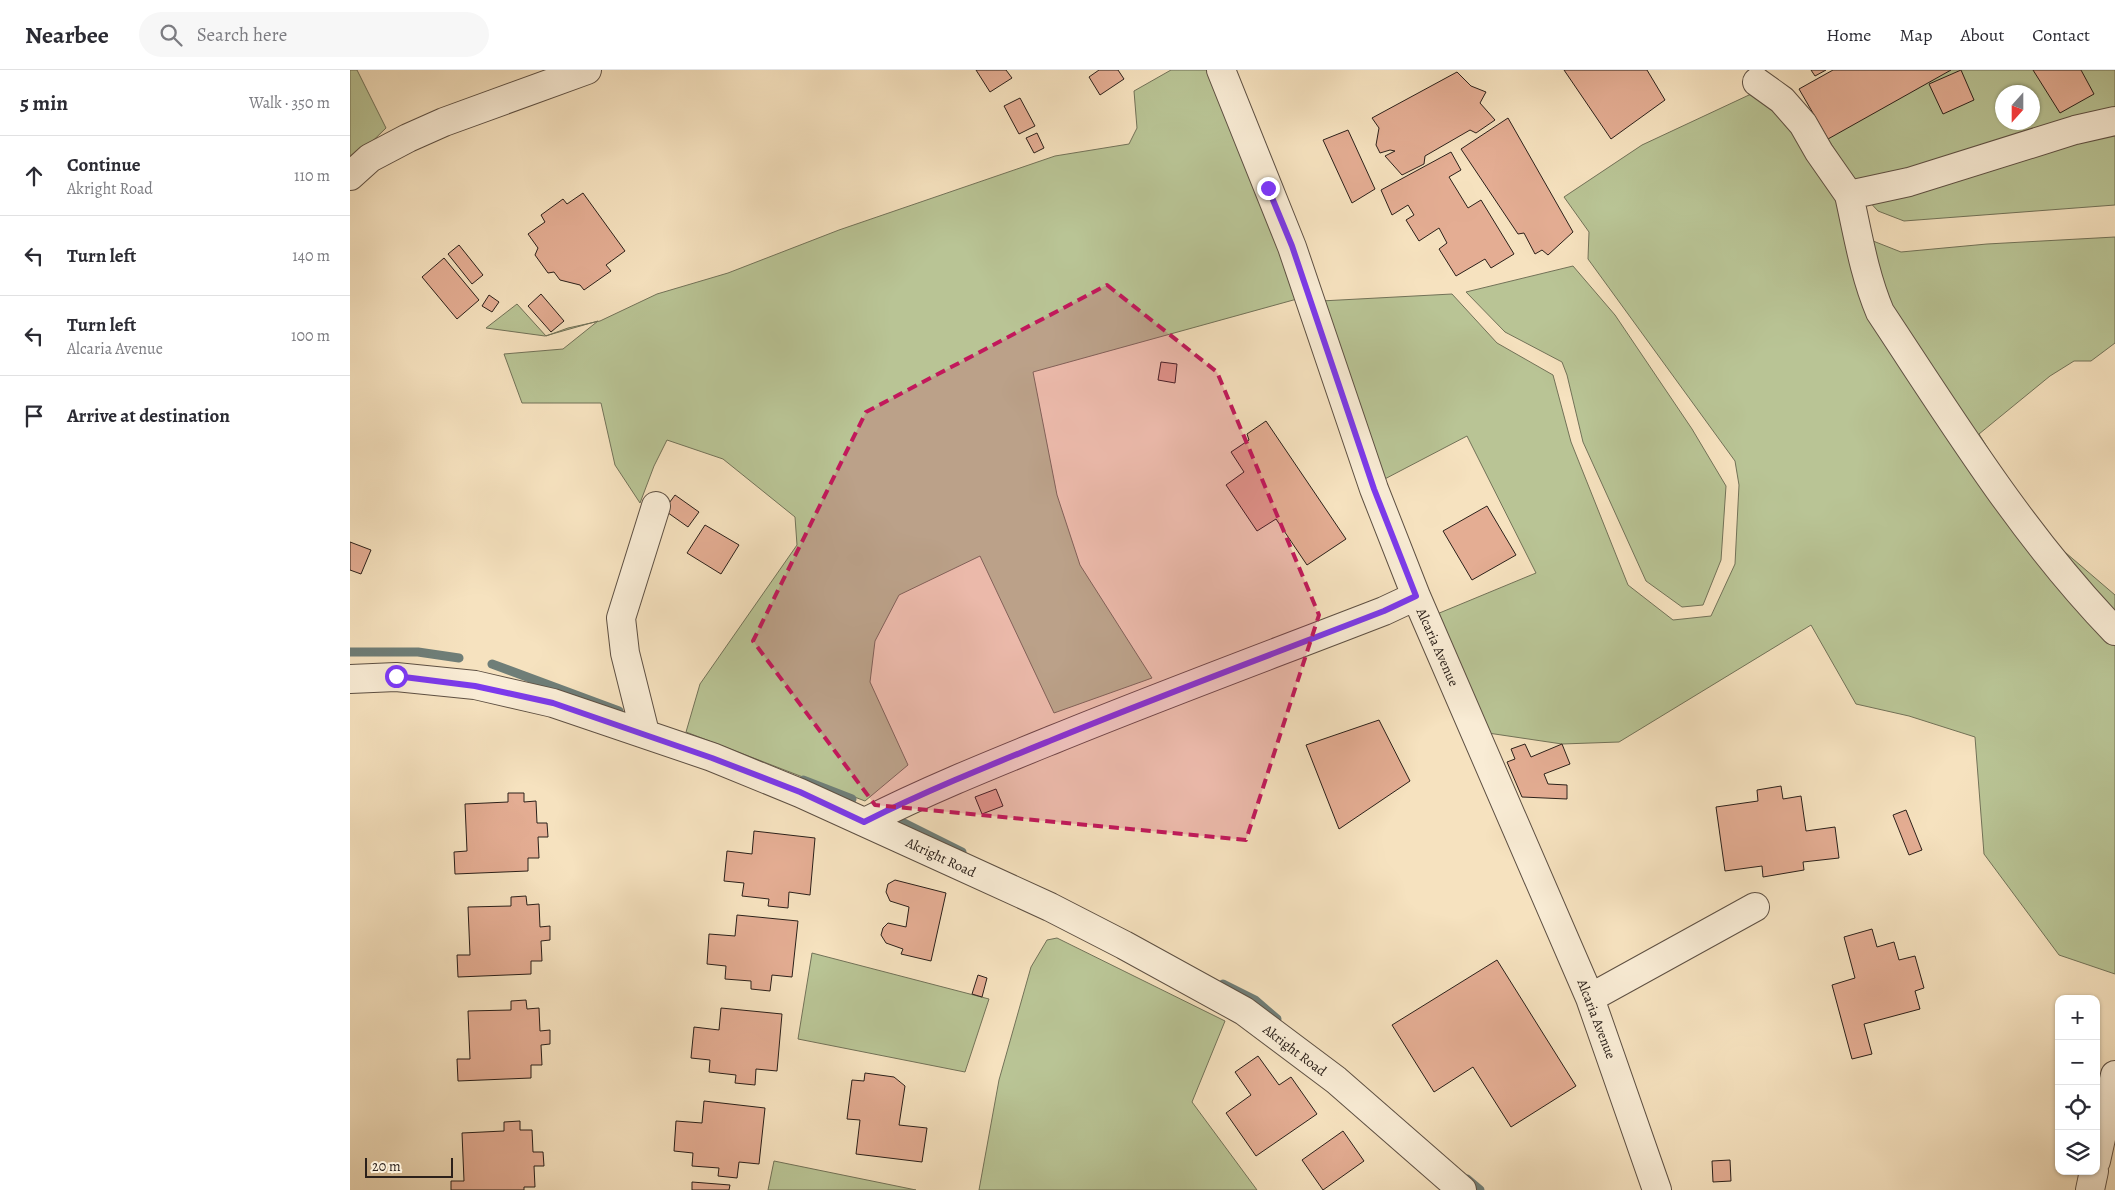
<!DOCTYPE html>
<meta charset="utf-8">
<style>
:root{--surface:#fff;--page:#f7f7f7;--text:#2b2b33;--muted:#7c7c81;--line:#e1e1e2}
body{margin:0;font-family:Alegreya,serif;background:var(--page);color:var(--text)}
.controls{position:absolute;right:15px;bottom:15px;display:grid;overflow:hidden;border-radius:10px;box-shadow:0 1px 4px #0004}
.controls button{width:45px;height:45px;display:grid;place-items:center;padding:0;border:0;border-bottom:1px solid var(--line);background:var(--surface);color:var(--text);font:25px sans-serif}
.compass{position:absolute;left:1645px;top:15px;width:45px;height:45px;border-radius:50%;background:var(--surface);box-shadow:0 1px 4px #0004;rotate:201deg}
.scale{position:absolute;left:15px;bottom:12px;width:88px;box-sizing:border-box;padding-left:5px;border:2px solid #2b201a;border-top:0;font-size:14px;line-height:18px;white-space:nowrap;color:#2b201a;-webkit-text-stroke:4px #f9ecd5;paint-order:stroke}
.stop{position:absolute;width:15px;height:15px;margin:-11px;border:4px solid #7c3aed;border-radius:50%;background:#fff}
.stop.end{background:#7c3aed;border-color:#fff;box-shadow:0 1px 5px #0008}
.list{margin:0;padding:0;list-style:none}
h2{display:flex;justify-content:space-between;align-items:center;height:65px;margin:0;padding:0 20px;font-size:21px}
h2 small{font-size:16px;font-weight:400;color:var(--muted)}
.list li{display:grid;grid-template-columns:32px 1fr auto;gap:15px;align-items:center;box-sizing:border-box;height:80px;padding:0 20px;border-top:1px solid var(--line)}
.list b{display:block;font-size:19px;white-space:nowrap}
.list p{margin:0;font-size:16px;white-space:nowrap;color:var(--muted)}
.list em{font-size:16px;font-style:normal;color:var(--muted)}
.icon{flex:none;width:28px;height:28px;fill:none;stroke:currentColor;stroke-width:2;stroke-linecap:round;stroke-linejoin:round}
.map{position:relative;flex:none;width:1765px;height:1120px;overflow:hidden}
header{display:flex;align-items:center;gap:30px;box-sizing:border-box;height:70px;padding:0 25px;background:var(--surface);border-bottom:1px solid var(--line)}
header strong{font-size:24px}
nav{display:flex;gap:28px;margin-inline-start:auto;font-size:18px}
.search{width:350px;height:45px;background:var(--page);display:flex;align-items:center;gap:12px;box-sizing:border-box;padding:0 18px;border-radius:28px;color:var(--muted);font-size:19px}
main{display:flex}
aside{flex:1;background:var(--surface)}
.map>svg:first-child{display:block}
</style>
<header>
<strong>Nearbee</strong>
<div class="search"><svg class="icon" aria-label="search" viewBox="0 0 24 24"><circle cx="10" cy="10" r="6"/><path d="M15 15l6 6"/></svg>Search here</div>
<nav><a>Home</a><a>Map</a><a>About</a><a>Contact</a></nav>
</header>
<main>
<aside>
<h2>5 min<small>Walk · 350 m</small></h2>
<ul class="list">
<li><svg class="icon" aria-label="ahead" viewBox="0 0 24 24"><path d="M12 20V5M6 11l6-6 6 6"/></svg><div><b>Continue</b><p>Akright Road</p></div><em>110 m</em></li>
<li><svg class="icon" aria-label="left" viewBox="0 0 24 24"><path d="M17 20v-9H6M10 6l-5 5 5 5"/></svg><div><b>Turn left</b></div><em>140 m</em></li>
<li><svg class="icon" aria-label="left" viewBox="0 0 24 24"><path d="M17 20v-9H6M10 6l-5 5 5 5"/></svg><div><b>Turn left</b><p>Alcaria Avenue</p></div><em>100 m</em></li>
<li><svg class="icon" aria-label="arrive" viewBox="0 0 24 24"><path d="M6 21V4h12l-3 4 3 4H6"/></svg><div><b>Arrive at destination</b></div></li>
</ul>
</aside>
<div class="map">
<svg width="1765" height="1120" viewBox="0 0 1765 1120">
<rect width="100%" height="100%" fill="#f6e2bf"/>
<filter id="stains"><feTurbulence type="fractalNoise" baseFrequency=".004" numOctaves="4"/><feColorMatrix values="0 0 0 0 .2 0 0 0 0 .09 0 0 0 0 .02 0 0 0 .5 -.17"/></filter>
<radialGradient id="worn" r=".72"><stop offset=".6" stop-color="#630" stop-opacity="0"/><stop offset="1" stop-color="#630" stop-opacity=".3"/></radialGradient>
<!-- green -->
<path fill="#b9c495" stroke="#727258" fill-rule="evenodd" d="M0 0H7L36 58 0 93Z
M821 0H860L947 229 683 302 707 425 730 495 802 608 704 643 630 486 549 525 525 571 520 612 558 695 515 731 336 662 350 614 447 475 445 447 373 389 317 370 304 396 290 433 265 395 251 333H172L154 284 213 279 248 251 195 266 136 258 167 234 196 266 218 258 250 251 307 224 378 203 489 160 705 86 779 74 787 58 784 21Z
M1543 0H1765V135L1554 151 1528 141 1515 127 1478 69 1462 35ZM1652 22H1682V52H1652Z
M1422 17 1518 169 1551 182 1637 174 1765 167V273L1741 291H1724L1700 306 1629 364 1688 459 1765 525V904L1709 885 1634 784 1625 667 1559 646 1506 634 1461 555 1269 672 1212 674 1138 663 1087 544 1186 503 1117 366 1029 412 971 231 1102 224 1147 273 1203 305 1221 372 1278 515 1323 550 1361 546 1385 494 1389 415 1385 391 1238 189 1239 162 1214 127 1292 75 1399 25Z
M1223 196 1265 245 1342 359 1376 416 1371 490 1353 535 1332 537 1296 511 1233 372 1217 305 1212 292 1155 262 1116 222Z
M707 868 875 951 842 1032 907 1120H629L649 1010 681 897 697 870Z
M462 883 639 929 615 1002 448 969Z
M424 1091 566 1120H418Z"/>
<g fill="none" stroke-linecap="round" stroke-linejoin="round">
<!-- stream -->
<path stroke="#6f7e78" stroke-width="9" d="M0 582H68L109 588
M142 594 269 641
M453 710 502 729
M546 749 612 782
M873 914 905 930 927 949
M1117 1109 1130 1120"/>
</g>
<!-- building -->
<path fill="#e4ad93" stroke="#2b201a" d="M626 0H656L662 8 640 22Z
M749 0H768L774 9 750 25 739 7Z
M1214 0H1297L1315 30 1261 69Z
M1461 0H1476L1465 6Z
M1483 0H1601L1478 69 1449 19Z
M1611 0 1624 30 1593 44 1579 14Z
M1683 0H1731L1744 24 1710 43Z
M1107 2 1121 16 1136 22 1130 33 1145 50 1126 63 1120 60 1075 86 1074 94 1052 105 1035 86 1045 81 1040 80 1030 83 1026 75 1029 58 1022 48Z
M670 28 685 56 669 64 654 36Z
M1158 48 1223 162 1198 185 1192 180 1185 184 1174 163 1168 164 1111 79Z
M998 60 1025 119 1002 133 973 70Z
M687 63 694 78 684 83 676 68Z
M1101 82 1111 100 1099 107 1118 138 1131 130 1164 184 1141 198 1135 189 1106 206 1089 179 1097 173 1089 158 1069 171 1056 150 1064 145 1058 135 1042 145 1031 120Z
M233 123 275 181 256 195 261 201 234 220 230 215 210 210 204 202 198 203 185 185 188 178 178 164 195 152 191 145 213 129 217 134Z
M109 175 133 205 122 214 98 184Z
M94 188 129 230 107 249 72 207Z
M191 224 214 251 201 262 178 236Z
M139 225 149 232 142 242 132 236Z
M811 292 827 294 825 313 808 310Z
M916 351 996 469 957 495 926 449 907 461 876 415 894 402 881 382 899 370 897 364Z
M325 425 349 442 338 457 314 440Z
M1137 436 1166 485 1122 510 1093 461Z
M355 455 389 475 371 504 337 483Z
M0 472 21 480 11 504 0 500Z
M1029 650 1060 711 989 759 956 675Z
M1175 674 1181 687 1212 674 1220 694 1194 704 1198 714 1217 715V729L1172 727 1157 692 1165 689 1161 679Z
M1431 716 1433 729 1451 726 1456 761 1485 757 1489 788 1453 792 1454 800 1413 807 1412 796 1375 801 1366 737 1408 731 1407 720Z
M646 719 653 736 632 744 625 727Z
M158 723H174V732L186 731 187 753H197L198 767H188L189 788H178V801L105 804 104 782 117 781 115 734 158 732Z
M1556 740 1572 780 1559 785 1543 745Z
M404 761 465 768 460 825 439 822 438 838 418 836 419 829 392 826 394 813 374 811 377 781 402 784Z
M545 810 596 823 581 891 551 884 553 879 536 873 531 865 533 858 538 853 556 857 559 837 540 831 536 822 538 814Z
M176 826 177 835 189 834 190 857 200 856V870L191 871 192 891H181V904L108 907 107 885H120L118 837 161 836V827Z
M387 845 448 851 442 907 422 905 420 921 401 919V911L375 909 376 896 357 894 359 864 385 866Z
M1522 859 1527 877 1544 872 1549 890 1565 886 1574 918 1565 921 1570 939 1514 954 1522 984 1502 989 1482 915 1505 908 1494 867Z
M1147 890 1226 1016 1161 1057 1123 997 1084 1022 1042 955Z
M628 905 637 908 632 927 622 924Z
M176 930 177 939 189 938 190 961 200 960V974L191 975 192 995H181V1008L108 1011 107 989H120L118 941 161 940V931Z
M371 938 432 944 427 1001 406 999 405 1015 385 1013 386 1005 359 1002 360 990 341 988 344 957 369 960Z
M908 986 929 1015 941 1007 967 1044 906 1086 876 1043 901 1025 885 1002Z
M515 1003 544 1007 555 1016 549 1055 577 1058 572 1092 506 1084 510 1050 497 1049 502 1010 514 1011Z
M354 1031 415 1038 409 1094 389 1092 387 1108 368 1106 369 1098 342 1096 343 1083 324 1081 326 1051 352 1053Z
M170 1051V1060H182L183 1082H193L194 1096H184L185 1117H174V1120H101V1111H114L112 1063 154 1061V1052Z
M993 1061 1014 1091 973 1120 952 1090Z
M1380 1090 1381 1111 1363 1112 1362 1091Z
M342 1112 380 1115 379 1120H342Z"/>
<g fill="none" stroke-linecap="round" stroke-linejoin="round">
<defs>
<path id="minor" d="M871 0 942 177 1024 419 1066 526 1240 928 1307 1120
M1407 12 1432 30 1453 54 1469 82 1499 125 1559 112 1725 60 1765 51
M0 106 20 88 58 68 94 52 237 0
M1499 125C1508 165 1514 204 1530 242 1603 352 1673 466 1765 561
M0 609 46 607 125 615 203 633 362 687 450 723 606 794 700 837 774 875 894 941 986 1010 1112 1120
M295 663 275 583 271 548 306 436
M515 752C576 721 638 696 702 670 812 625 923 584 1034 541L1066 526
M1240 928 1405 837
M1746 1091 1765 1005
M1740 1120 1744 1101"/>
</defs>
<!-- minor casing -->
<use href="#minor" stroke="#5e5043" stroke-width="30"/>
<!-- minor -->
<use href="#minor" stroke="#f9ecd5" stroke-width="28"/>
</g>
<g fill="none" stroke-linecap="round" stroke-linejoin="round">
<!-- route -->
<path stroke="#7c3aed" stroke-width="6" d="M46 606 125 616 203 633 362 688 450 722 514 752C576 721 638 696 702 670 812 625 923 584 1034 541L1066 526 1024 419 942 176 918 118"/>
</g>
<!-- marked area -->
<path fill="#c2185b" fill-opacity="0.2" stroke="#c2185b" stroke-width="4" stroke-dasharray="10 6" stroke-linejoin="round" d="M757 215 867 302 969 545 896 770 525 735 403 571 516 342Z"/>
<g text-anchor="middle" stroke-width="4" stroke-linejoin="round" paint-order="stroke">
<!-- street labels -->
<g font-size="14" fill="#2b201a" stroke="#f9ecd5">
<text transform="translate(1088 577) rotate(66)" y="5">Alcaria Avenue</text>
<text transform="translate(591 787) rotate(25)" y="5">Akright Road</text>
<text transform="translate(1247 949) rotate(69)" y="5">Alcaria Avenue</text>
<text transform="translate(945 980) rotate(37)" y="5">Akright Road</text>
</g>
</g>
<rect width="100%" height="100%" filter="url(#stains)"/>
<rect width="100%" height="100%" fill="url(#worn)"/>
</svg>
<div class="controls">
<button>+</button>
<button>−</button>
<button><svg class="icon" aria-label="locate" viewBox="0 0 24 24"><circle cx="12" cy="12" r="6"/><path d="M12 2v4M12 18v4M2 12h4M18 12h4"/></svg></button>
<button><svg class="icon" aria-label="layers" viewBox="0 0 24 24"><path d="M12 4l9 5-9 5-9-5zM3 14l9 5 9-5"/></svg></button>
</div>
<svg class="compass" viewBox="-18 -18 36 36"><path d="M0-13l5 13h-10z" fill="#e53935"/><path d="M0 13l5-13h-10z" fill="#7c7c81"/></svg>
<div class="scale">20 m</div>
<div class="stop" style="left:46px;top:606px"></div>
<div class="stop end" style="left:918px;top:118px"></div>
</div>
</main>
